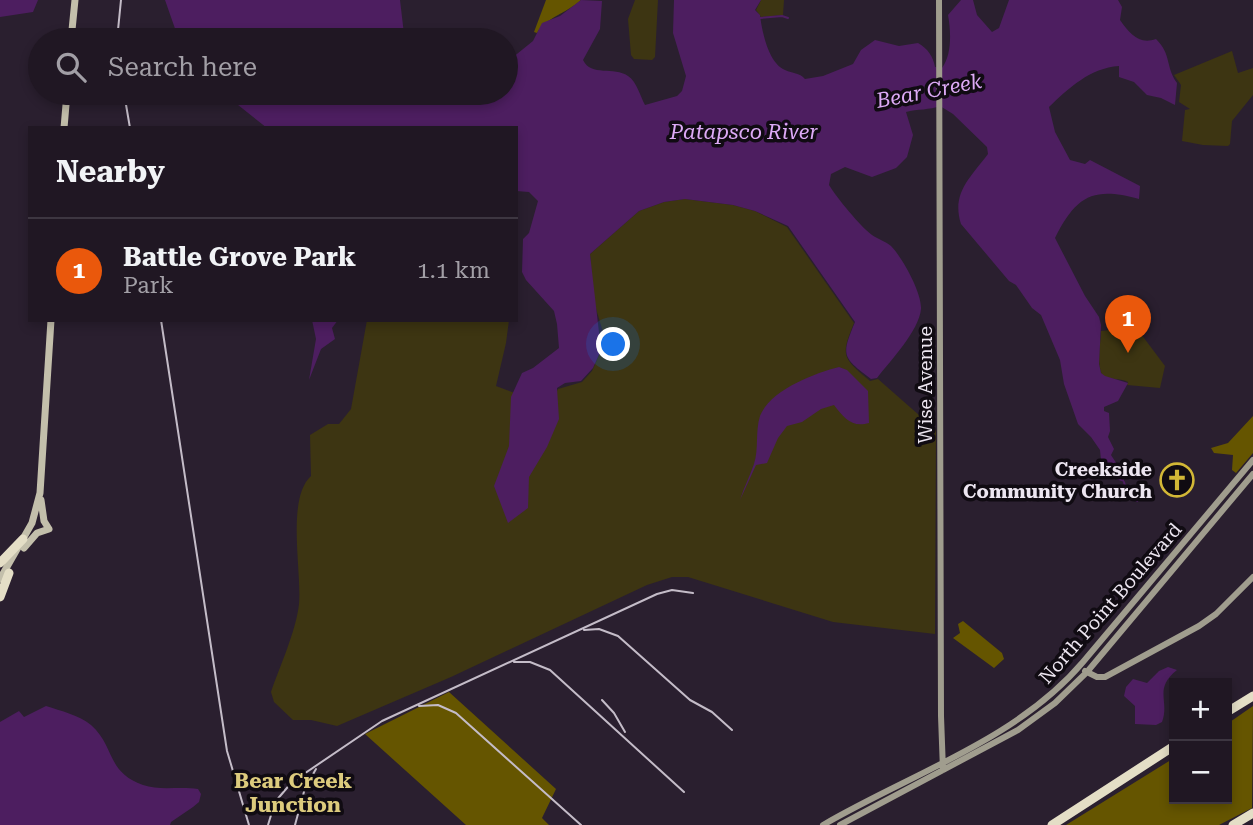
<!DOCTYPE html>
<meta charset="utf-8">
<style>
:root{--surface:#201723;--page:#28202b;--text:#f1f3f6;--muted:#a29fa6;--line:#3d3641;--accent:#ea580c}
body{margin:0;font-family:"Roboto Serif",serif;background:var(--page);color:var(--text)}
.controls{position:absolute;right:21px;bottom:21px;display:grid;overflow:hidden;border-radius:0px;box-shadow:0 4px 10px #0003}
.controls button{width:63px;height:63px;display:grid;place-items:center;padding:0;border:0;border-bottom:2px solid var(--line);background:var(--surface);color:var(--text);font:35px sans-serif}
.you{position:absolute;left:614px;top:345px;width:24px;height:24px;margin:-18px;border:5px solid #fff;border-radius:50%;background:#1a73e8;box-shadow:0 0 0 10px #1a73e833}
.badge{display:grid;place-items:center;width:46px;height:46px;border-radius:50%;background:var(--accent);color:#fff;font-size:23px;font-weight:700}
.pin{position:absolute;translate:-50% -58px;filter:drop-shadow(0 2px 4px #0008)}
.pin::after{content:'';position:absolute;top:37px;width:24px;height:21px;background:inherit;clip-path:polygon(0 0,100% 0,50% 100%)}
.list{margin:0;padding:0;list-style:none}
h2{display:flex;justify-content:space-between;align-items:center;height:91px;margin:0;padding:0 28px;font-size:30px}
h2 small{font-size:23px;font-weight:400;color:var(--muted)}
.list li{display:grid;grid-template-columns:46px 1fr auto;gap:21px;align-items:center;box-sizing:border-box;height:105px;padding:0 28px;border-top:2px solid var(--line)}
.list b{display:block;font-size:26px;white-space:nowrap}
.list p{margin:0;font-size:23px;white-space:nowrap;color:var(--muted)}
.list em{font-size:23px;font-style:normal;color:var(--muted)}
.icon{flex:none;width:38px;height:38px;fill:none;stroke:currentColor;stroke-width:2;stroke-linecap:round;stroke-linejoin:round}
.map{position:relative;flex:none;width:1253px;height:825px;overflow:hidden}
.search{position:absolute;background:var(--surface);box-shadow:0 4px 10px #0003;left:28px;top:28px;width:490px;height:77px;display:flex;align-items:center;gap:18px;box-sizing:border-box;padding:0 24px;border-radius:38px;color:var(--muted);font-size:26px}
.panel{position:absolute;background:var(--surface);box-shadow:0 4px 10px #0003;left:28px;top:126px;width:490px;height:196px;border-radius:0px}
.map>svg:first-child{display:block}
</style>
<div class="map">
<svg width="1253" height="825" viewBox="0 0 1253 825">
<rect width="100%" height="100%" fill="#2a1f2f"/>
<!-- green -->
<path fill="#3d3512" d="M635 0H658L655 57 652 60 634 59 631 55 628 19Z
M761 0H784L783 15 761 17 756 10Z
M1232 51 1238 73 1253 68V95L1232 121 1230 144 1228 146 1203 145 1182 141 1185 110 1190 109 1179 102 1181 85 1174 75Z
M685 199 733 205 755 211 787 227 854 323C840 357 843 358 870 381L878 379 936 430 935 634 833 622 688 577H672L647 585 451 677 337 726 311 720H293L274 702 271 692C280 666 296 631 299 604 302 571 286 499 311 476L310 435 328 424H339L351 409 367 320H509L506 343 496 386 512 392 553 399 558 389 582 382 592 371 602 348 603 332 594 302 590 254 639 211 664 202Z
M1129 328 1138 330 1165 366 1160 388 1127 385 1128 382C1121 378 1112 380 1105 377 1095 372 1101 341 1101 331Z"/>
<!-- forest -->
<path fill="#655500" d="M546 0H581C567 13 545 18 537 33L534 32Z
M1253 416V453L1236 473 1232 470 1233 455 1214 453 1211 448 1228 443Z
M963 621 1002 653 1004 659 994 668 953 638 960 633 958 624Z
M449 692 556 789 542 818 549 825H466L365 734Z
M1253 706 1252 808 1219 825H1066L1174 758V799H1227V724Z"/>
<!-- water -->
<path fill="#4d1e60" d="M0 0H38L33 12 0 17Z
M165 0H400L404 34 412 40H179Z
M581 0 602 1 600 29 583 60C591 77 614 66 628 76 637 82 640 96 645 105L677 96 682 91 686 76 673 33 674 0H761L755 10 760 15C762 31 768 63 785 70 793 74 799 72 805 79L823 76 853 64 861 50 875 40 899 46 918 43C928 49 933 56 935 67L942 68C952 55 951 31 948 15L961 0H973L977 15 992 32 999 28 1009 0H1118L1122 7 1120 20C1130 34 1139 45 1156 39 1172 55 1165 66 1177 83L1175 105 1161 98 1147 95 1134 82 1119 77V66C1090 68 1069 88 1049 107L1055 132 1070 160 1085 164 1090 160 1140 186 1139 199C1093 186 1076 196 1055 238L1085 296 1099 317 1101 325 1099 364 1101 373 1105 376 1128 383 1118 401 1104 407V411L1109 413 1110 431 1108 437 1114 449 1111 455 1124 475V482L1116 479C1116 468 1112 465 1101 460L1100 450 1091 437 1078 424 1064 384 1060 360 1041 315 1032 308 1016 285 1009 281 961 224C951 193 971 177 988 154L987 147 953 114 940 106C930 110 917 109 906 112L913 135 907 157 896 168 872 177 845 167 831 174 829 185C837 198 860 226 872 235 878 239 885 241 891 246 902 257 922 293 921 309 919 331 890 361 877 378L871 379C842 357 841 356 855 322L788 226 755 211 733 205 685 199 664 202 639 211 590 254 601 350 593 368 581 381 565 383 557 388 559 419 547 447 529 477 528 508 508 523 494 486 509 446 511 397 522 373 533 368 559 348 557 324 554 311 526 280 522 272 523 239 529 233 538 201 529 192 516 191V128H267L223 93H506V63L533 41 542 23 560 16Z
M312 320H338L332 328 335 339 321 349 309 380 316 339Z
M839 367 847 370 868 391 869 423C852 428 844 418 834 405L821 409 802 422 787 426 778 438 767 463 756 465 740 500C744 487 750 476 754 464 759 449 755 432 760 416 770 390 815 373 839 367Z
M1168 667 1177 670C1153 689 1170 701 1162 722L1156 725 1135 724V706L1124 696 1126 687 1133 679 1147 683 1159 671Z
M46 706C61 711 79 715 91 725 115 746 106 772 143 785 160 791 180 786 198 789L201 794 199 802 193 807 171 822 170 825H0V722L19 711 24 717Z"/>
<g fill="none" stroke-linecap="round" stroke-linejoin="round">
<!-- stream -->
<path stroke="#4d1e60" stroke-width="2" d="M760 18 782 16 788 18
M1124 482 1126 490 1137 501"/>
<!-- secondary -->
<path stroke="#a09d8e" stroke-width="6" d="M939 0 941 716 943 770
M1085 671 1097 677H1105L1199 626 1216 614 1253 577
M823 825C910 774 1017 740 1083 662L1253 460
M840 825 1018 730 1055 703 1087 672 1253 474"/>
<!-- primary -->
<path stroke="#c3bfab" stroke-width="7" d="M71 40 75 0
M64 128 67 93
M24 548 37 533 49 529 44 521 41 500
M0 579 32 523 40 493 51 320"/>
<!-- highway -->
<path stroke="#e4dec6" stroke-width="9" d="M0 563 23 539
M0 597 9 573
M1227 712 1253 696
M1052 825 1174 746
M1233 825 1253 813"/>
<!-- rail -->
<path stroke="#c4bcc8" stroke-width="2" d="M117 40 121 0
M124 93 130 128
M161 320 227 751 249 825
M584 630 599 629 618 636 690 700 712 712 732 730
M514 662H530L550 670 684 792
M602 700 614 713 625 732
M419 706 438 705 456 713 581 825
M268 825 275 802 292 782 382 721 657 594 672 590 693 593
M295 825 305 788 316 769"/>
</g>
<!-- icons -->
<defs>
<symbol id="church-ring" viewBox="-11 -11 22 22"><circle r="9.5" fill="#100b12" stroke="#d2b736" stroke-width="1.5"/><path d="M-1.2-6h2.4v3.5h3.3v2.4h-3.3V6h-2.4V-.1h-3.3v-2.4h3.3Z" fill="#d2b736"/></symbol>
</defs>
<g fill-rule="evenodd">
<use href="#church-ring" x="1158" y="461" width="38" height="38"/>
</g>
<g text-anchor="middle" stroke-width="7" stroke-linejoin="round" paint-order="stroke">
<!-- street labels -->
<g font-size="19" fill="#ede6f1" stroke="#100b12">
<text transform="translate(925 385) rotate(-90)" y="7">Wise Avenue</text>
<text transform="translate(1110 603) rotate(-49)" y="7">North Point Boulevard</text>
</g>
<!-- poi labels -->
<g font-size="19" font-weight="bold" fill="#ede6f1" stroke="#100b12" text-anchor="end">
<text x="1152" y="476">Creekside<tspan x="1152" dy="22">Community Church</tspan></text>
</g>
<!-- water labels -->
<g font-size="21" font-style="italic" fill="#ddaaf6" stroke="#100b12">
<text transform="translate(929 91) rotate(-11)" y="7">Bear Creek</text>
<text x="744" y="139">Patapsco River</text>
</g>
<!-- neighbourhood labels -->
<g font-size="21" font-weight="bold" fill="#ddcb7d" stroke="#100b12">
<text x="293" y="788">Bear Creek<tspan x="293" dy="24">Junction</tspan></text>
</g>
</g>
</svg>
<div class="controls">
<button>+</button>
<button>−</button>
</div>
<div class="you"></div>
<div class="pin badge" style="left:1128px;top:353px">1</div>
<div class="search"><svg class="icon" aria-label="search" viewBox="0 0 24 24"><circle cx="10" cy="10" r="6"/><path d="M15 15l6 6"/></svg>Search here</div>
<section class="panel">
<h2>Nearby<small></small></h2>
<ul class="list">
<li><span class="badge">1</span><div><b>Battle Grove Park</b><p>Park</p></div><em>1.1 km</em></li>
</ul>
</section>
</div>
